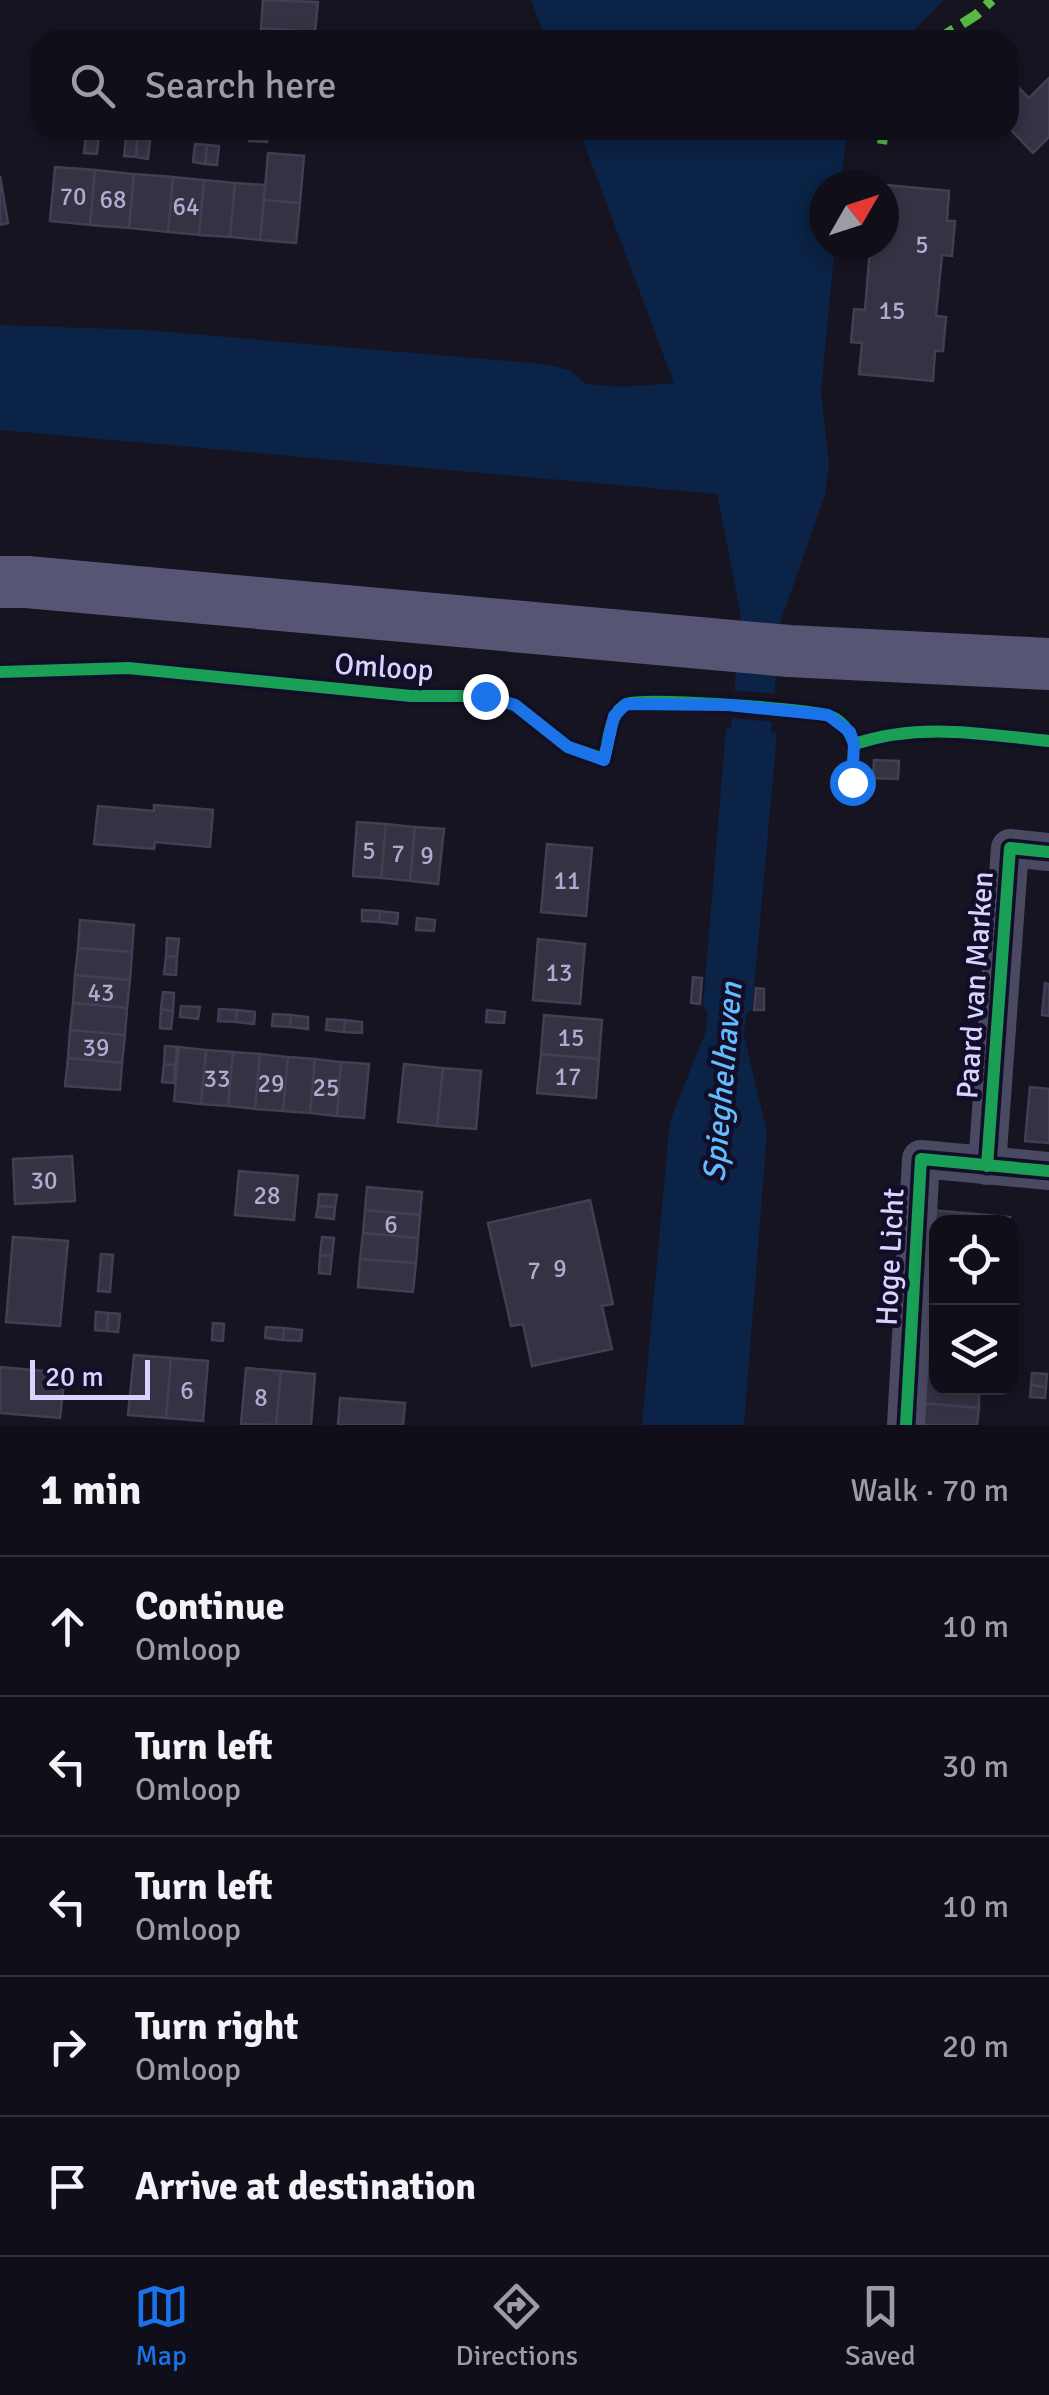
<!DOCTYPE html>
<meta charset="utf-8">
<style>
:root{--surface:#100f19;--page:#1e1d26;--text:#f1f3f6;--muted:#9c9ca2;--line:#302f38;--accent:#1a73e8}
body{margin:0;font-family:Signika,sans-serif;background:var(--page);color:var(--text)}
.controls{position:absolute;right:30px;bottom:30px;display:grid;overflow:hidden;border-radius:20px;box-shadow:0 5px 15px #0003}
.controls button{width:90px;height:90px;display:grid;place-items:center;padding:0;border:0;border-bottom:2px solid var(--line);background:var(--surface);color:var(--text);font:50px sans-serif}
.compass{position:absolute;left:809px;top:170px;width:90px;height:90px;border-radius:50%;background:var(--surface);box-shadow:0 5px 15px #0003;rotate:51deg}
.scale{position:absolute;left:30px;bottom:25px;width:120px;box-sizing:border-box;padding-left:10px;border:5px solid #d7d4ff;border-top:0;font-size:28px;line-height:35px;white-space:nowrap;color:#d7d4ff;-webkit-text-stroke:8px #120e27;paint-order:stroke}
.stop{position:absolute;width:30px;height:30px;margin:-22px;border:8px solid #1a73e8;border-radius:50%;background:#fff}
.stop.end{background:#1a73e8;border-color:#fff;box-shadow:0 2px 10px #0008}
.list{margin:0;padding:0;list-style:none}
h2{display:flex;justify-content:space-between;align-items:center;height:130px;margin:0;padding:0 40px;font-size:42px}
h2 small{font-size:32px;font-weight:400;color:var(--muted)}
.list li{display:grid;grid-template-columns:65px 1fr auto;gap:30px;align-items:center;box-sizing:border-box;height:140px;padding:0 40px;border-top:2px solid var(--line)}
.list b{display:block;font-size:38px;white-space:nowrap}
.list p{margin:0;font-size:32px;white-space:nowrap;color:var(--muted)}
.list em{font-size:32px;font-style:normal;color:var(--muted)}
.icon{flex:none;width:55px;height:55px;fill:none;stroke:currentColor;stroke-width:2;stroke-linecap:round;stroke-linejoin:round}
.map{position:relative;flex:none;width:1049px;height:1425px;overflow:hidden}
.search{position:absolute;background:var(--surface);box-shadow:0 5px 15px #0003;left:30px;right:30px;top:30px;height:110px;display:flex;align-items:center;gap:25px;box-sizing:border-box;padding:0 35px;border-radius:30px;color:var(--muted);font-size:38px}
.sheet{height:830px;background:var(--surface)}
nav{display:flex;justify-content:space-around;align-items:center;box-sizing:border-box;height:140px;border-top:2px solid var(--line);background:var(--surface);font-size:28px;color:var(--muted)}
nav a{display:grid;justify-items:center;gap:5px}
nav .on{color:var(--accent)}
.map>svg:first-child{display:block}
</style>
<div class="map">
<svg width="1049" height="1425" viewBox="0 0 1049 1425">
<rect width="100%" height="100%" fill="#161421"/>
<!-- water -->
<path fill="#0b2346" d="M531 0H944L905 40H546Z
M579 130H847L841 185H824V245H835L821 392 829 464 825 495 781 620 771 732 777 733 752 1010 746 1015 744 1035 767 1133 744 1425H642L670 1121 706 1031 707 1012 703 1006 726 729H731L741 616 717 494 0 430V325L144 330 542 364 570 370 586 384 622 387 674 383Z"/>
<!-- pier -->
<path fill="#161421" d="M730 690 779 694 777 722 727 718Z"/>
<!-- building -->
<path fill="#343243" stroke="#423f55" stroke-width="2.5" d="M263 0 318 2 315 32 261 28Z
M261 28 315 32 314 40H260Z
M1009 78 1029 98 1049 78V137L1033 153 1009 128Z
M250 130H268L267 142 249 141Z
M86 134 99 135 97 154 84 153Z
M126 138H137L136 157 124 156Z
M137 138 150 140 148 159 136 157Z
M195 144 207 145 205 164 193 162Z
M207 145 219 146 217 165 205 164Z
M268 153 304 156 300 203 264 200Z
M55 167 95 170 90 225 50 221Z
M95 170 134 174 129 228 90 225Z
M134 174 173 177 168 232 129 228Z
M0 176 8 223 0 225Z
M173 177 204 180 199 235 168 232Z
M204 180 235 183 230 237 199 235Z
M235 183 265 185 260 240 230 237Z
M876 184 949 191 947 221H955L952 256 942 255 936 316 946 317 943 351H935L933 381 859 374 862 343 851 342 854 309 865 310 870 248 859 245H884V185Z
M264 200 300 203 296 243 260 240Z
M874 760 899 761 898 779 873 778Z
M154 805 213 810 210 847 155 842 154 849 94 844 98 806 154 811Z
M357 822 386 824 381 878 353 876Z
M386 824 415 827 410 881 381 878Z
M415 827 444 829 438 884 410 881Z
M547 844 592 848 586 916 541 912Z
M362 910 380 911 379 922 362 921Z
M380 911 398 913 397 924 379 922Z
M417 918 435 920 434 931 416 930Z
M80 920 134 925 132 952 78 948Z
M167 938 179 939 177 957 166 956Z
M538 939 585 944 580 1004 533 1000Z
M78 948 132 952 130 980 75 975Z
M166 956 177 957 176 975 164 974Z
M75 975 130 980 127 1008 73 1003Z
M693 977 702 978 700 1004 691 1003Z
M1045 983 1049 984V1016L1042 1015Z
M756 988 764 989V1010H754Z
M163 992 174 993 173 1011 161 1009Z
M73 1003 127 1008 125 1035 70 1030Z
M181 1006 200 1007 198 1019 180 1017Z
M161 1009 173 1011 171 1029 160 1028Z
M219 1009 237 1010 236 1022 218 1021Z
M237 1010 255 1012 254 1024 236 1022Z
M487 1010 505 1012 504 1023 486 1022Z
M273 1014 291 1015 290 1027 272 1026Z
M291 1015 308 1017V1029L290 1027Z
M544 1015 602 1020 599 1059 541 1054Z
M327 1019 345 1020 344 1032 326 1030Z
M345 1020 362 1022V1033L344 1032Z
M70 1030 125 1035 122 1063 68 1058Z
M165 1046 177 1047 175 1065 164 1064Z
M179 1047 206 1050 201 1104 174 1101Z
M206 1050 233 1052 228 1106 201 1104Z
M233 1052 260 1054 255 1109 228 1106Z
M260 1054 288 1057 283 1111 255 1109Z
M541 1054 599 1059 596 1098 537 1093Z
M288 1057 315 1059 310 1113 283 1111Z
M68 1058 122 1063 120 1090 65 1086Z
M315 1059 341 1062 337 1116 310 1113Z
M341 1062 369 1064 364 1118 337 1116Z
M164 1064 175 1065 174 1083 162 1082Z
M404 1064 443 1068 437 1126 398 1122Z
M443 1068 481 1071 476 1129 437 1126Z
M1030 1087 1049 1089V1143L1025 1141Z
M72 1156 75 1201 15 1204 13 1159Z
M239 1171 298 1176 294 1220 235 1215Z
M367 1187 422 1192 420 1215 365 1210Z
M319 1194 337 1195 335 1207 318 1206Z
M590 1200 613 1304 602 1306 612 1349 532 1366 523 1324 511 1326 488 1223Z
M318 1206 335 1207 334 1219 316 1217Z
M365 1210 420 1215 418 1238 363 1233Z
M931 1210 1010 1217 1009 1222H936V1245L928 1244Z
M363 1233 418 1238 416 1263 360 1259Z
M13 1237 68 1241 60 1326 6 1322Z
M322 1237 334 1238 332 1256 320 1255Z
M101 1254 113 1255 110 1292 98 1291Z
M320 1255 332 1256 330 1274 319 1273Z
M360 1259 416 1263 413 1292 358 1287Z
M922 1309 936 1311V1345L919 1343Z
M96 1312 108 1313 107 1331 95 1330Z
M108 1313 120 1314 118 1332 107 1331Z
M213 1323 224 1324 223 1341 212 1340Z
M266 1327 284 1328 283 1340 265 1338Z
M284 1328 302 1330 301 1341 283 1340Z
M929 1344 936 1345V1376L926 1375Z
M134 1355 171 1358 166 1418 128 1415Z
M171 1358 208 1361 203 1421 166 1418Z
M0 1367 65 1373 60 1418 0 1413Z
M246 1368 281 1371 276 1425 241 1424Z
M281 1371 315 1374 311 1425H276Z
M1032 1373 1047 1374 1046 1387 1031 1385Z
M926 1375 936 1376V1388H979V1408L921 1403Z
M1031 1385 1046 1387 1045 1398 1030 1397Z
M340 1398 405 1403 403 1425H338Z
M921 1403 979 1408 977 1425H919Z"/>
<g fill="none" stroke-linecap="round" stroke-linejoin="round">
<!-- minor -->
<path stroke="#494962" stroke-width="38" d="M987 1166 1010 848 1049 852
M906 1425 921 1159 1049 1171"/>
<!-- secondary -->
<path stroke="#575574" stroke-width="52" d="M0 582H27L789 651 1049 664"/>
<!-- quiet -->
<path stroke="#58b947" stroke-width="10" stroke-dasharray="20 10" stroke-linecap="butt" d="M937 40 976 15 992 0
M882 144 884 130"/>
<defs>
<path id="cycleway" d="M0 672 128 668 411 696H485L515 705 568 747 604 759C609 743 609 711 627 704 644 697 810 709 830 716 843 721 850 732 854 744 921 722 981 734 1049 741
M987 1166 1010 848 1049 852
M906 1425 921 1159 1049 1171"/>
</defs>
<!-- cycleway casing -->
<use href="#cycleway" stroke="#120e27" stroke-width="19"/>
<!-- cycleway -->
<use href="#cycleway" stroke="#1a9f57" stroke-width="12"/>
</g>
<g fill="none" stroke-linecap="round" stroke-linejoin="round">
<!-- route -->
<path stroke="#1a73e8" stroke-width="12" d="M485 696 515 705 568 747 604 760 614 716 626 704 728 705 828 715 850 732 854 744 852 782"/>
</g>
<g text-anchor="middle" stroke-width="9" stroke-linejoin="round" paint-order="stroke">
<!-- number labels -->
<g font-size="25" fill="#aeacd0">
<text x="73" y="205">70</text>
<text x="113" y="208">68</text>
<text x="186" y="215">64</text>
<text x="922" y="253">5</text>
<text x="892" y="319">15</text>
<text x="369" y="859">5</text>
<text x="398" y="862">7</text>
<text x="427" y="864">9</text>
<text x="567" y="889">11</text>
<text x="559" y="981">13</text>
<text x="101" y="1001">43</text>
<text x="571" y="1046">15</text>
<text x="96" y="1056">39</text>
<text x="568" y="1085">17</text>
<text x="217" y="1087">33</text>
<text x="271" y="1092">29</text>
<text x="326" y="1096">25</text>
<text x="44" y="1189">30</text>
<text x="267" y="1204">28</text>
<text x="391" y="1233">6</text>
<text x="560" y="1277">9</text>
<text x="534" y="1279">7</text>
<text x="187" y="1399">6</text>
<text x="261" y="1406">8</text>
</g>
<!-- street labels -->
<g font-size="30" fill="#d7d4ff" stroke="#120e27">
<text transform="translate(384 667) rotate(4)" y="10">Omloop</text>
<text transform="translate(975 985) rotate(-86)" y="10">Paard van Marken</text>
<text transform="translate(890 1257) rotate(-87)" y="10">Hoge Licht</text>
</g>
<!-- water labels -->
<g font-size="32" font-style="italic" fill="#62bcff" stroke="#120e27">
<text transform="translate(722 1082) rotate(-85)" y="11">Spieghelhaven</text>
</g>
</g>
</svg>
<div class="controls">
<button><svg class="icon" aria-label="locate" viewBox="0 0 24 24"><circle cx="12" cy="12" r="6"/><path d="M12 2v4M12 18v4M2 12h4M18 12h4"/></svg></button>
<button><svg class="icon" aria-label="layers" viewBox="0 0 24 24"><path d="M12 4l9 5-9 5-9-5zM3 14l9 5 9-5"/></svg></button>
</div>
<svg class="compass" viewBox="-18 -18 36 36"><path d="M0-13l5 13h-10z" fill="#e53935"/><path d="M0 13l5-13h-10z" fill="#9c9ca2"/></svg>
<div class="scale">20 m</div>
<div class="stop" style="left:852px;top:782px"></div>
<div class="stop end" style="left:485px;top:696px"></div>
<div class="search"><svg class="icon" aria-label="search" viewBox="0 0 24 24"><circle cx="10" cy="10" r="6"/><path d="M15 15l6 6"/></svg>Search here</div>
</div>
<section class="sheet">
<h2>1 min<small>Walk · 70 m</small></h2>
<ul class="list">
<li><svg class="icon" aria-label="ahead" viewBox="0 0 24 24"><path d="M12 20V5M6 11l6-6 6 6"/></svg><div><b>Continue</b><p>Omloop</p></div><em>10 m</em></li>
<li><svg class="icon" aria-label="left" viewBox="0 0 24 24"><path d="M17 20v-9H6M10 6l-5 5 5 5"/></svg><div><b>Turn left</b><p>Omloop</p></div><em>30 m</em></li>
<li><svg class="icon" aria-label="left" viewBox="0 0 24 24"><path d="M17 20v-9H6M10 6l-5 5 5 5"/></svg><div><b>Turn left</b><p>Omloop</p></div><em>10 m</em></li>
<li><svg class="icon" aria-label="right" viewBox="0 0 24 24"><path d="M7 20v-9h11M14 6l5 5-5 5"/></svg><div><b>Turn right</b><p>Omloop</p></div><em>20 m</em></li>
<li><svg class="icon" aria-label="arrive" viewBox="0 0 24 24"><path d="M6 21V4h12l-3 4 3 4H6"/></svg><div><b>Arrive at destination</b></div></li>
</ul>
</section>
<nav>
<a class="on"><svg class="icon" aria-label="map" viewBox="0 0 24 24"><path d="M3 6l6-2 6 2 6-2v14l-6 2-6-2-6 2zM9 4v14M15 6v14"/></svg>Map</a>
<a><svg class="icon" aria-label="directions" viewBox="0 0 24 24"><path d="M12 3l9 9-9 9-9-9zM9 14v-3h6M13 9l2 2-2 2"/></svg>Directions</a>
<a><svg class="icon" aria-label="saved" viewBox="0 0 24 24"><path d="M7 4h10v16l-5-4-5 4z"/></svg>Saved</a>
</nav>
